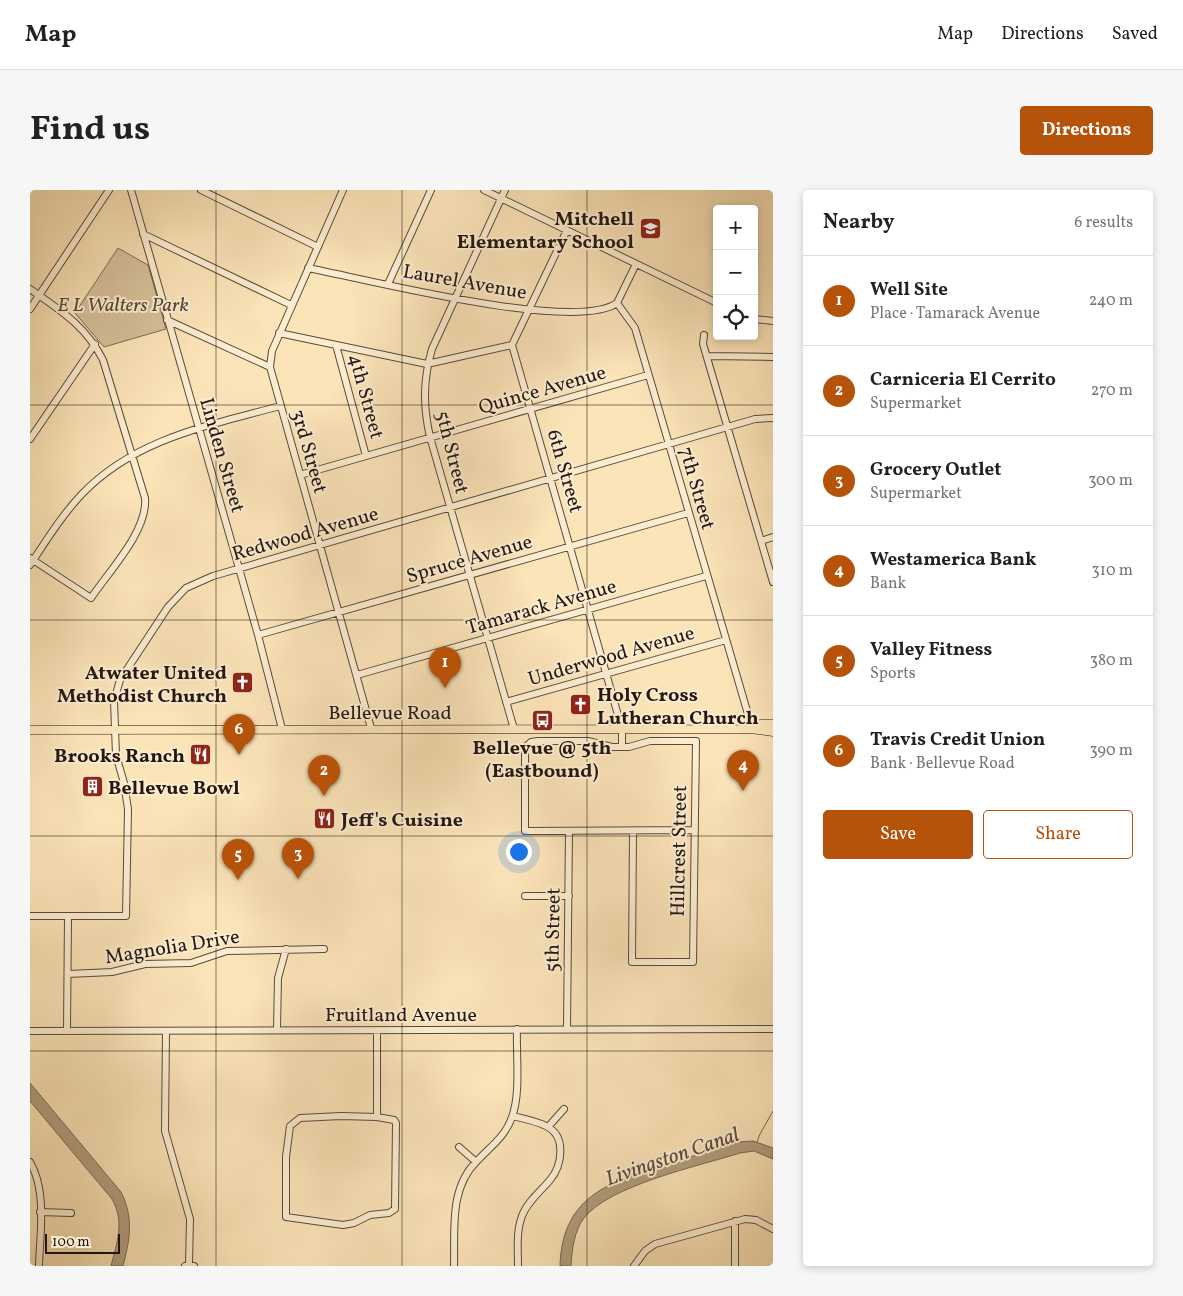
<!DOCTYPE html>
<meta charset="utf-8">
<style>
:root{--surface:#fff;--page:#f6f6f6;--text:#222;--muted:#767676;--line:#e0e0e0;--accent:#b45309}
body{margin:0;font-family:Vollkorn,serif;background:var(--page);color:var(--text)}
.controls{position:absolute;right:15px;top:15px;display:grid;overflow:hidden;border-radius:5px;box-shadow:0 2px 8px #0003}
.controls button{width:45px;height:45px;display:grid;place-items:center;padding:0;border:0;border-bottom:1px solid var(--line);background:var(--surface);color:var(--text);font:25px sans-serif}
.scale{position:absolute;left:15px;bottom:12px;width:75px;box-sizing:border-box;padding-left:5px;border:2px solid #241710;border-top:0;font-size:14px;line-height:18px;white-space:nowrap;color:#241710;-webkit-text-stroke:4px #fcedd1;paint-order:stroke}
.you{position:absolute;left:488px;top:661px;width:18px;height:18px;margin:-12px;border:4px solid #fff;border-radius:50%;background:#1a73e8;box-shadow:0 0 0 8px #1a73e833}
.badge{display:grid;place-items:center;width:32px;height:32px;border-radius:50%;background:var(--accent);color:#fff;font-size:16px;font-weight:700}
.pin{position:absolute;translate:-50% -41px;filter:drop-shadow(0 1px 2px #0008)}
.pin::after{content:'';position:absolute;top:26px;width:18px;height:15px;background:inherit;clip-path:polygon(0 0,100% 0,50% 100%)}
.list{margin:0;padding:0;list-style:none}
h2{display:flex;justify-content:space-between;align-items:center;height:65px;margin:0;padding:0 20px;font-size:21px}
h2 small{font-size:16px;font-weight:400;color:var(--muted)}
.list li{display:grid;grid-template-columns:32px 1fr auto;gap:15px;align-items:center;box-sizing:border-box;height:90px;padding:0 20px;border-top:1px solid var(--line)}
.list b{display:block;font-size:19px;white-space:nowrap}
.list p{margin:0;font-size:16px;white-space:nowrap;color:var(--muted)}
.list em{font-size:16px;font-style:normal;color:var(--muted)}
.actions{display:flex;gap:10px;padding:15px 20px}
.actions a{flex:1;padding:11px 0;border:1px solid var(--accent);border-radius:5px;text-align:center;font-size:18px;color:var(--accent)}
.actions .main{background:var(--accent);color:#fff}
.icon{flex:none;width:28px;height:28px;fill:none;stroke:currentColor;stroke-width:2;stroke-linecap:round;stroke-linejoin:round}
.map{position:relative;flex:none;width:743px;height:1076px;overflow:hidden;border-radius:5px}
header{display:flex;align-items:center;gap:30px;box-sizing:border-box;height:70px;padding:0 25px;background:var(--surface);border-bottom:1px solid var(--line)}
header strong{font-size:24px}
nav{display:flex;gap:28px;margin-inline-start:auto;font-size:18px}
.intro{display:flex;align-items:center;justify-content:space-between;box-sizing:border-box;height:120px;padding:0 30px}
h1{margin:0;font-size:35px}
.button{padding:12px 22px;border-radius:5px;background:var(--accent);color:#fff;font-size:18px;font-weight:700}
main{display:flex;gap:30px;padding:0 30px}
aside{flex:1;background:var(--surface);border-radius:5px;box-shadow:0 2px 8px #0003}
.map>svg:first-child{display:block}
</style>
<header>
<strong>Map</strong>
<nav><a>Map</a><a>Directions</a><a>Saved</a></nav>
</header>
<div class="intro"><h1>Find us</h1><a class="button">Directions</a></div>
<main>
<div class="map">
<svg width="743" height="1076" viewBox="0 0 743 1076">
<rect width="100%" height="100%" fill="#fbe4b8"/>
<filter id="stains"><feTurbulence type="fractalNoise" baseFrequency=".004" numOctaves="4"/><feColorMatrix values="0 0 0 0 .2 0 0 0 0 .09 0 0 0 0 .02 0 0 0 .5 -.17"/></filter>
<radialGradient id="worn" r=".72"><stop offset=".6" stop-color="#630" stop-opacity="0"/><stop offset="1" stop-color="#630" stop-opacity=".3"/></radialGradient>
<!-- green -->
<path fill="#d6c19b" stroke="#7d6c56" d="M88 58 118 75 136 139 74 157 45 123Z"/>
<!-- water -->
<path fill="#b29e7f" stroke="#796853" d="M0 893 91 1002C104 1028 100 1049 93 1076H81C87 1052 95 1032 82 1009L0 911Z
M723 951 743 958V969L724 961 710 963C669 976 580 995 554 1028 544 1041 542 1060 541 1076H530C532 1009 575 993 631 976 657 968 682 960 708 952Z"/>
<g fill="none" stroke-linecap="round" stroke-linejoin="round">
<!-- stream -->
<path stroke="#796853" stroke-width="1" d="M727 952 730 944 743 921"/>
<defs>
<path id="minor" d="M101 0 228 445 252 539
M171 0 288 57
M313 0 242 161 240 177 341 538
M454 0 687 113
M475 0 402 159C393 190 393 216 400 247L484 539
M537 40 482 155 592 539V557
M113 44 261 115
M278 78C335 89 545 143 587 113L606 74
M358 94 401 0
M0 99C30 120 56 136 73 170L115 308C118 341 79 381 61 408L0 368
M587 113 605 138 720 531V539
M0 119 79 0
M724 129 743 131
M137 130 240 177
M249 143 397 174 482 155
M674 145 673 154 743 392
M306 155 336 266
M677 166 743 167
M0 249 65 154
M270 285 618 185
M731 351 743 347
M0 375C16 351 32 325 52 304 106 248 178 236 250 216
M228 445 658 323
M327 485 676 386
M476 512 696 450
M603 641 602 772H663L666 551H620L599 557H582L558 551H508L501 552 495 557V641L665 640
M495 706H539
M0 726H96L98 619 94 593 86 565 84 511 90 490 138 417 156 398 183 386 725 229 743 228
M38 784 82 782 115 774 161 773 197 761 294 759
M537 839 539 641
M247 840 248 788 256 759
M0 841 743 839
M37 841 38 726
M136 841 135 941 160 1029 159 1074
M311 926 347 927 364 930 366 933 365 1019 359 1023 340 1025 324 1033 313 1035 256 1027V967L260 936 270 928Z
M483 926C494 929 506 931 516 936 537 946 532 976 520 990 511 1001 497 1012 492 1026 486 1042 488 1060 488 1076
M347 927V840
M518 937 534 919
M429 957 445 971
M0 972C17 1001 10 1043 9 1076
M10 1022 41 1023
M155 1076 159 1074 164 1076
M424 1076C425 1040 419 998 447 971 461 956 475 947 482 927 491 903 486 865 487 839
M604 1076 615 1061 625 1054 715 1029 726 1030 743 1039
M705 1076V1031"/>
<path id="major" d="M720 539 730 534H743
M0 540 720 539 743 542"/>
</defs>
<!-- minor casing -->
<use href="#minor" stroke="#5a4a3a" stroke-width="8"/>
<!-- major casing -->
<use href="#major" stroke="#241710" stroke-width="9"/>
<!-- minor -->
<use href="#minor" stroke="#fcedd1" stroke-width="6"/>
<!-- major -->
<use href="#major" stroke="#fbe4b8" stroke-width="8"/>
</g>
<!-- grid -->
<path fill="none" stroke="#241710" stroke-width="1" stroke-opacity="0.55" d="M186 0V1076M372 0V1076M557 0V1076M0 215H743M0 430H743M0 646H743M0 861H743"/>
<!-- icons -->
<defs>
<symbol id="school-square" viewBox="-11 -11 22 22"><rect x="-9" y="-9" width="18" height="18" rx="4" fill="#8f2418" stroke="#fcedd1"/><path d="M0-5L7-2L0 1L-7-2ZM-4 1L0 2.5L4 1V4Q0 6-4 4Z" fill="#fff"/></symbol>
<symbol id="church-square" viewBox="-11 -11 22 22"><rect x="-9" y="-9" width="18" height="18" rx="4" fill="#8f2418" stroke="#fcedd1"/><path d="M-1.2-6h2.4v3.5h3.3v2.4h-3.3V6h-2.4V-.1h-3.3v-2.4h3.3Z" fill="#fff"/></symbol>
<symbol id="bus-square" viewBox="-11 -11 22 22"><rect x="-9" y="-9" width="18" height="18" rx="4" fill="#8f2418" stroke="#fcedd1"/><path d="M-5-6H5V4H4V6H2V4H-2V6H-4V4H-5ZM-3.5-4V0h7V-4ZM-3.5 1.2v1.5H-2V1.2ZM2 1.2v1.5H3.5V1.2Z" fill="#fff"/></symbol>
<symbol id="restaurant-square" viewBox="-11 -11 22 22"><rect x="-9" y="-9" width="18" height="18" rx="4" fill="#8f2418" stroke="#fcedd1"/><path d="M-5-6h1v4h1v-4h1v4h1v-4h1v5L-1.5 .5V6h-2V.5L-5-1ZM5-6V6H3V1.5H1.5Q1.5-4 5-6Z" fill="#fff"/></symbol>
<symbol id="building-square" viewBox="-11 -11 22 22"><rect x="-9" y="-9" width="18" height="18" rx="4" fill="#8f2418" stroke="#fcedd1"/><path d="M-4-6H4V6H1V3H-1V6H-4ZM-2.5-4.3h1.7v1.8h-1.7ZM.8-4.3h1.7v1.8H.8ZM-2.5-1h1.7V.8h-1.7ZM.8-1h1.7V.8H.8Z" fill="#fff"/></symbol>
</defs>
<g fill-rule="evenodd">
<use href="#school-square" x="608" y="26" width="25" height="25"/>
<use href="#church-square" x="200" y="480" width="25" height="25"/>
<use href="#church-square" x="538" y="502" width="25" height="25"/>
<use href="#bus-square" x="500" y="518" width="25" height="25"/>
<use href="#restaurant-square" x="158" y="552" width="25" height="25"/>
<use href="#building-square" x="50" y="584" width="25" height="25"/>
<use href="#restaurant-square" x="282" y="616" width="25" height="25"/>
</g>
<g text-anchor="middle" stroke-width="4" stroke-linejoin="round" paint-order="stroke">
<!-- poi labels -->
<g font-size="20" font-weight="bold" fill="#241710" stroke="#fcedd1" text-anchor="end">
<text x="604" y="35">Mitchell<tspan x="604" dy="23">Elementary School</tspan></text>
<text x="197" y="489">Atwater United<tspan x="197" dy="23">Methodist Church</tspan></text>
<text x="567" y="511" text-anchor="start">Holy Cross<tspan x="567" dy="23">Lutheran Church</tspan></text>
<text x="512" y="564" text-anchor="middle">Bellevue @ 5th<tspan x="512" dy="23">(Eastbound)</tspan></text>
<text x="155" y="572">Brooks Ranch</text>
<text x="78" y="604" text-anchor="start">Bellevue Bowl</text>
<text x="311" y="636" text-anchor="start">Jeff's Cuisine</text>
</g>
<!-- street labels -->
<g font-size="20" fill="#241710" stroke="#fcedd1">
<text transform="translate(435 91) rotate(10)" y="7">Laurel Avenue</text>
<text transform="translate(512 199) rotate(-16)" y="7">Quince Avenue</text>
<text transform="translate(337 206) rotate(75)" y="7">4th Street</text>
<text transform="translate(280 261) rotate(74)" y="7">3rd Street</text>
<text transform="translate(423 262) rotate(76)" y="7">5th Street</text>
<text transform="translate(193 265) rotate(74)" y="7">Linden Street</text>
<text transform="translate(536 281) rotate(74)" y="7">6th Street</text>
<text transform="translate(668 298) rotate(74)" y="7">7th Street</text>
<text transform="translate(275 343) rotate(-16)" y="7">Redwood Avenue</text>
<text transform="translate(439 368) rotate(-16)" y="7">Spruce Avenue</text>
<text transform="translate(511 416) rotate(-16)" y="7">Tamarack Avenue</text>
<text transform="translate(581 465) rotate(-16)" y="7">Underwood Avenue</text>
<text x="360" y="529">Bellevue Road</text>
<text transform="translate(648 661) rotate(-89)" y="7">Hillcrest Street</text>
<text transform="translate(522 740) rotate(-89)" y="7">5th Street</text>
<text transform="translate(142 756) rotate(-9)" y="7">Magnolia Drive</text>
<text x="371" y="831">Fruitland Avenue</text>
</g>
<!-- park labels -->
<g font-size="20" font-style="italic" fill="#594a3a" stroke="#fcedd1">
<text x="93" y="121">E L Walters Park</text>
</g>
<!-- water labels -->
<g font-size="21" font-style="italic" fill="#5d4d3c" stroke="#fcedd1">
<text transform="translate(642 966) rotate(-19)" y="7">Livingston Canal</text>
</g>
</g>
<rect width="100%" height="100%" filter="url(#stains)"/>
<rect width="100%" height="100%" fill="url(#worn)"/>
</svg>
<div class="controls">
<button>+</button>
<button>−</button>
<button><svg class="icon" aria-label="locate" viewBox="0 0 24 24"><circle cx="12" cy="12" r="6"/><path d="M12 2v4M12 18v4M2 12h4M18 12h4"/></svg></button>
</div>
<div class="scale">100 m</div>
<div class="you"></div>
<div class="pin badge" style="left:415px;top:498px">1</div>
<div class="pin badge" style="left:294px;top:606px">2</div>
<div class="pin badge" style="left:268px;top:689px">3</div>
<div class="pin badge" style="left:713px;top:601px">4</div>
<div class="pin badge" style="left:208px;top:690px">5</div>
<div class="pin badge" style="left:209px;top:565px">6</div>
</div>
<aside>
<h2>Nearby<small>6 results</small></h2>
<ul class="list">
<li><span class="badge">1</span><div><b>Well Site</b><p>Place · Tamarack Avenue</p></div><em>240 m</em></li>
<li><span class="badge">2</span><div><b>Carniceria El Cerrito</b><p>Supermarket</p></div><em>270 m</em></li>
<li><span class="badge">3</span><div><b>Grocery Outlet</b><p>Supermarket</p></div><em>300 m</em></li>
<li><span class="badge">4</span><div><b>Westamerica Bank</b><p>Bank</p></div><em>310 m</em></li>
<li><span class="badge">5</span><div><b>Valley Fitness</b><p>Sports</p></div><em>380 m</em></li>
<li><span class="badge">6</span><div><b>Travis Credit Union</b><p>Bank · Bellevue Road</p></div><em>390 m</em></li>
</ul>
<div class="actions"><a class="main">Save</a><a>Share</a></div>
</aside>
</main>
